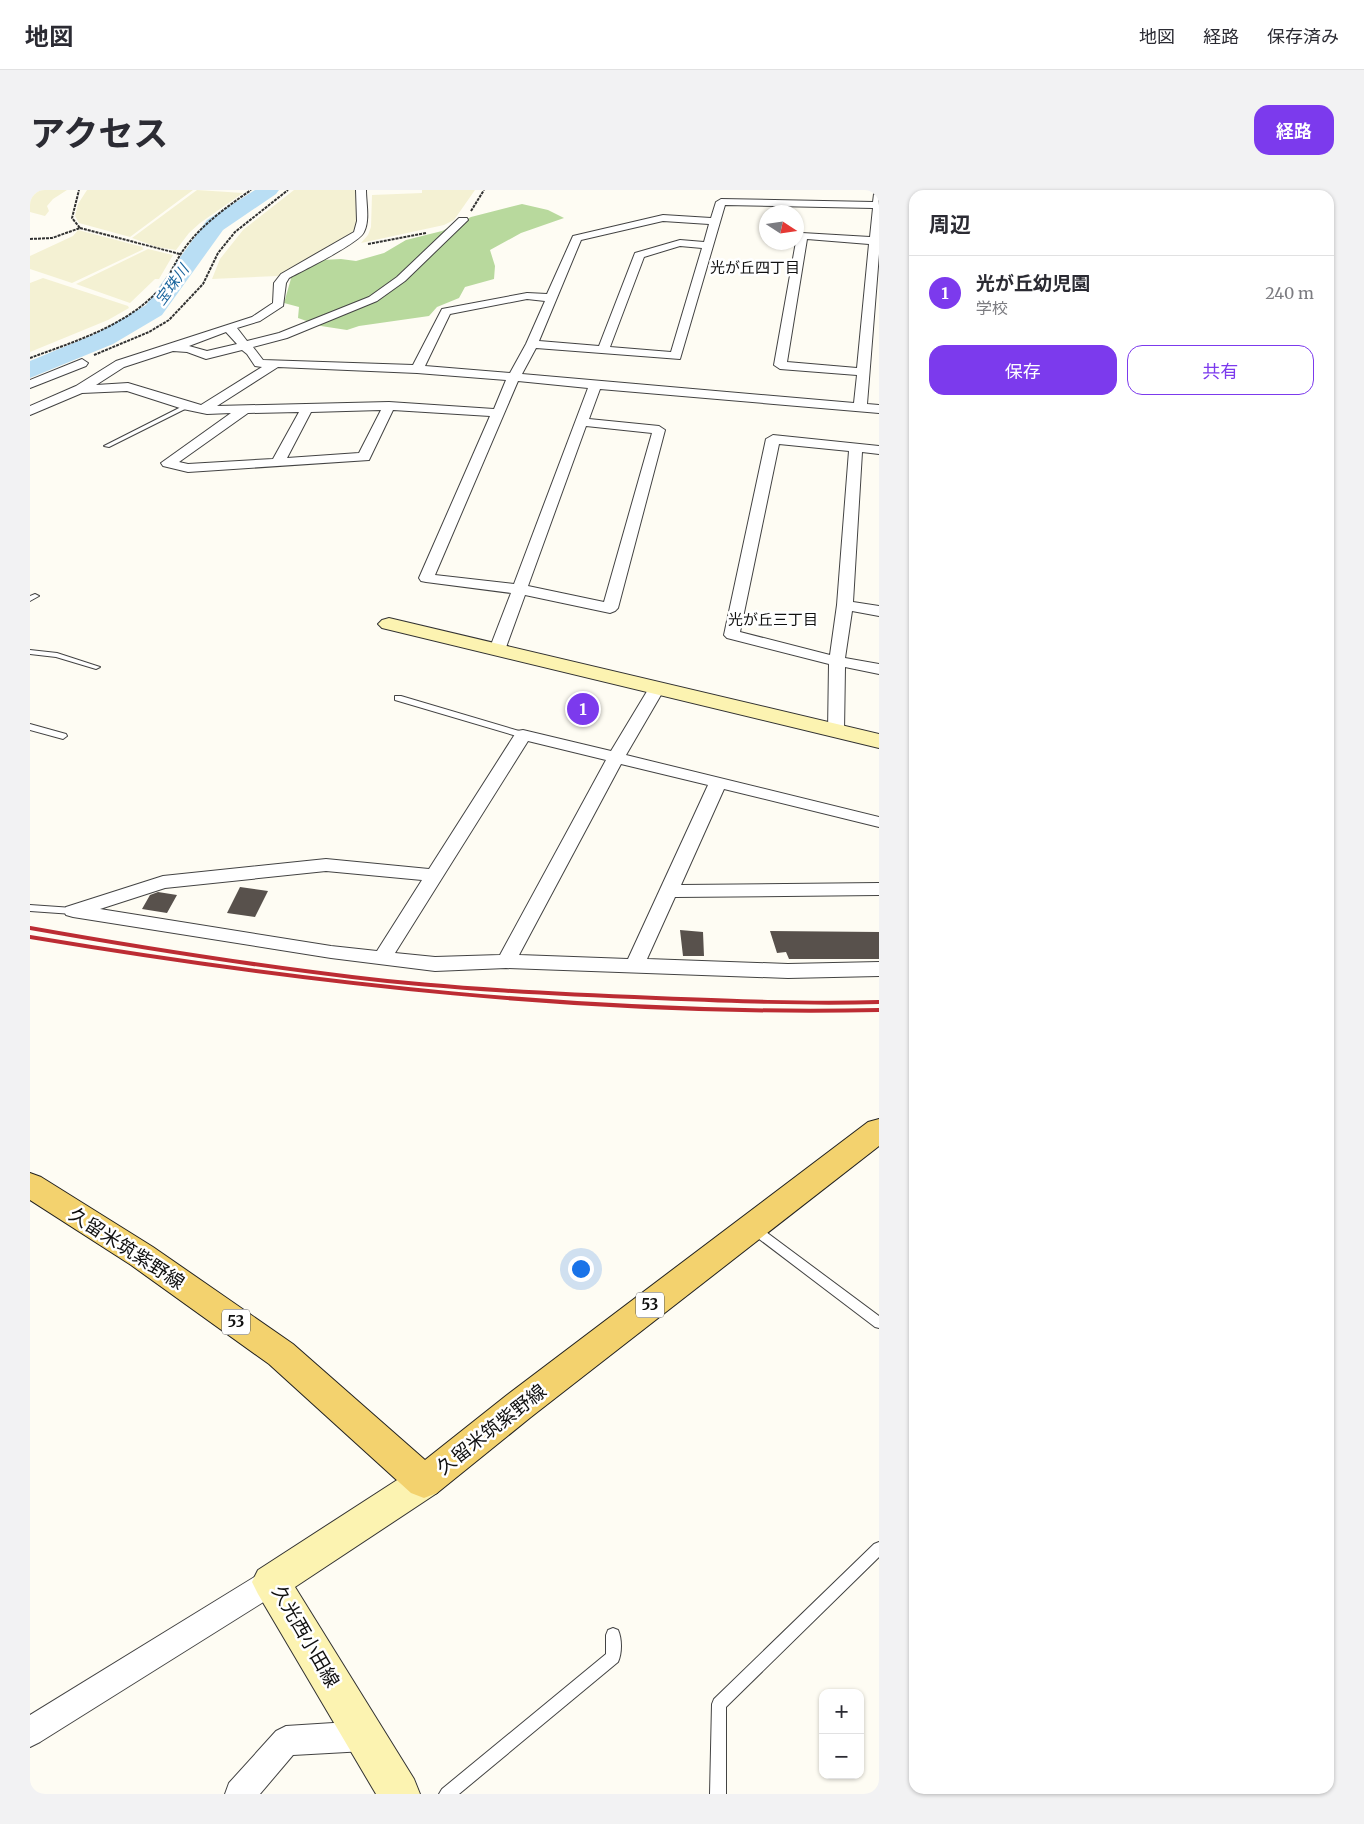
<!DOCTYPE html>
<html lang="ja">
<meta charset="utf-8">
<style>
:root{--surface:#fff;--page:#f2f2f3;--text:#2b2b33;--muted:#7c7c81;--line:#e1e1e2;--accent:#7c3aed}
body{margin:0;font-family:Merriweather,"Noto Sans JP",serif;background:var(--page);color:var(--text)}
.controls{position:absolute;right:15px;bottom:15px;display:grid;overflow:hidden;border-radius:10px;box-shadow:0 1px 4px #0004}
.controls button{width:45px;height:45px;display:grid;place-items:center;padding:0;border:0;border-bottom:1px solid var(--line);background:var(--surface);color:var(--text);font:25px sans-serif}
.compass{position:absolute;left:729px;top:15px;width:45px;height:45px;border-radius:50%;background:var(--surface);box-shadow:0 1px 4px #0004;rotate:102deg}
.you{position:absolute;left:550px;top:1078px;width:18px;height:18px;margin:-12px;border:4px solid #fff;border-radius:50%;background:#1a73e8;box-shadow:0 0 0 8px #1a73e833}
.badge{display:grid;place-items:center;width:32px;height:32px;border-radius:50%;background:var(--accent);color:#fff;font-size:16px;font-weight:700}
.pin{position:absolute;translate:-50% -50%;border:2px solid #fff;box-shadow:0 1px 5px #0006}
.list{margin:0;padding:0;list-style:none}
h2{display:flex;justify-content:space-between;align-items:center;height:65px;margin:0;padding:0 20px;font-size:21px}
h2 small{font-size:16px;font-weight:400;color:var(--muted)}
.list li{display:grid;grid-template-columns:32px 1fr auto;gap:15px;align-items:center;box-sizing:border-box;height:75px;padding:0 20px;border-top:1px solid var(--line)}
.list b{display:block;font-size:19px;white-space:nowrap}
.list p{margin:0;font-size:16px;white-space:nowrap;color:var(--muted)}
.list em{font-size:16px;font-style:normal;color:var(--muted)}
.actions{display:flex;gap:10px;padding:15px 20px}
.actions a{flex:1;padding:11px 0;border:1px solid var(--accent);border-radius:15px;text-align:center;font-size:18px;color:var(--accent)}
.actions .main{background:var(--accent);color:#fff}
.map{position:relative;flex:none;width:849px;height:1604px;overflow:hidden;border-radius:15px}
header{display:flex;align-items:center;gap:30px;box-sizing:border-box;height:70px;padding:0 25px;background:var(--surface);border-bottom:1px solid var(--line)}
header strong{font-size:24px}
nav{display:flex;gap:28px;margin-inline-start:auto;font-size:18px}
.intro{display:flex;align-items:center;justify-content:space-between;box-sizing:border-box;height:120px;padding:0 30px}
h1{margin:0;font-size:35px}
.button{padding:12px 22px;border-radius:15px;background:var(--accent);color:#fff;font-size:18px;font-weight:700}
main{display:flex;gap:30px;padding:0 30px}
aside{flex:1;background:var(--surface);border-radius:15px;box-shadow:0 1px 4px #0004}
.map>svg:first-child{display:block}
</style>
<header>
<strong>地図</strong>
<nav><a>地図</a><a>経路</a><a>保存済み</a></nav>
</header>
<div class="intro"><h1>アクセス</h1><a class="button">経路</a></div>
<main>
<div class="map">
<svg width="849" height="1604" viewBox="0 0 849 1604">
<rect width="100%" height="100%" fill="#fefcf3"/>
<!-- farmland -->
<path fill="#f4f1d3" d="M0 0H37L23 9 17 16 19 21 15 26 0 22Z
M57 0H163L100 47 49 33 45 26 48 14Z
M167 0 213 3 170 33 159 43 146 60 127 57 102 48Z
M264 0H327L326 37 321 44 310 51 248 86 182 89 190 69 213 40Z
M392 0H445L424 30 414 35 331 53 338 45 341 37 342 5 392 3Z
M48 40 113 57 112 58 114 59 42 93 0 79V66L43 46Z
M118 59 143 65 129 89H125L100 113 46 94Z
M13 88 98 116 99 118 78 130 0 162V93Z"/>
<!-- forest -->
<path fill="#b8d99d" d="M492 14 518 20 534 28 491 43 460 60 465 76 464 89 435 97 429 108 407 117 399 126 329 136 317 140 291 136 268 128 269 117 254 113 262 85 292 70 311 69 326 71 354 63 376 50 412 41 441 27Z"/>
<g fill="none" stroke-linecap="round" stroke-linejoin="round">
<!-- river -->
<path fill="#b9def4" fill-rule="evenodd" d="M225 0H249L246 4 193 40 132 125 83 154 0 188V171L65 144 116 115 177 30Z"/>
</g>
<!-- building -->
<path fill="#58514c" d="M210 697 238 701 225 727 197 723Z
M128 702 147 705 137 723 112 719 120 705Z
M650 740 673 742 674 766H653Z
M740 741 849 742V769H759L756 762 747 763Z"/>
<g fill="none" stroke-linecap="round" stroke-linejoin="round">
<defs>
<path id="lane" d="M157 214 159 215V217L79 257 74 256Z
M5 404 9 406 0 411V406Z
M0 460 27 463 70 477 66 479 26 467 0 464Z
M365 506H371L496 543 497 545 493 548 490 547 365 510Z
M0 534 36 544 37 546 33 549 0 540Z
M0 715 43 718 48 721 43 724 0 721Z
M724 1034 728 1036 849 1126V1138L845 1137 720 1042 718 1039 720 1036Z
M849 1352V1367L696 1517V1604H680L682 1514 684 1509 844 1354Z
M583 1438 588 1440C592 1449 592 1463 588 1472L429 1604H409L412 1599 576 1464V1445L578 1440Z"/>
<path id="street" d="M326 0H336C336 13 340 30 334 42 330 53 272 81 259 88L256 93 253 116 230 131 207 138 217 151 249 143 339 107 367 87 429 28H437L438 30 375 91 347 111 257 148 223 157 233 170 383 175 412 119 497 103 517 104 543 46 633 25 681 28 686 12 691 9 843 12 844 4 849 1V64L837 214 849 215V223L570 199 559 229 629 236 635 240 588 418 585 421 580 423 495 405 475 460 473 463H461L459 460 481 403 396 392 391 391 389 388 460 226 363 220 339 270 158 282 133 276 131 273 201 223 177 224 153 219 97 201 52 203 0 225V216L46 196 86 171 222 127 243 113 244 93 251 84 324 42 327 31ZM695 15 843 18 840 47 772 43 767 46 744 175 750 179 827 185 824 213 492 184 506 158 650 169ZM633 31 679 34 674 52 650 50 605 63 569 156 509 151 551 50ZM777 49 839 54 827 178 757 172ZM650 56 672 58 641 162 580 157 614 67ZM497 109 515 111 496 154 480 183 395 176 420 124ZM196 142 207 154 177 161 159 156ZM212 160 217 164 225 176 232 177 171 215 98 193 66 195 94 177 143 161 157 162 176 169ZM248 177 387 183 476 190 464 219 359 212 187 216ZM488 191 558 198 484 394 405 385ZM351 220 329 263 257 268 281 222ZM269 222 243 269 158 274 149 272 218 223ZM556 236 622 243 574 412 498 396Z
M52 169 58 173 56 176 0 198V190Z
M743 245 849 256V264L832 262 823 412 849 416V426L822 421 815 468 849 474V484L815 477 814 541 812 545H800L798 541 799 474 697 448 694 445 736 249ZM749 254 819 261 807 415 800 465 710 442Z
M627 493 633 495 635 498 596 565 849 627V637L694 599 651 695 849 693V705L645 707 617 769 758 774 849 772V786L758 788 476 778 405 781 301 768 43 727 36 725 34 721 36 717 133 686 296 669 399 679 487 541 493 540 581 561 619 498 621 495ZM498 551 576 570 470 765 405 767 365 763ZM591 574 678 595 598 769 489 765ZM296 681 392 690 347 761 301 756 70 719 135 698Z
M241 1379 251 1383 255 1392 251 1401 10 1552 0 1557V1525L231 1383Z
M335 1531 345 1536 350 1546 345 1556 335 1561 263 1565 230 1604H195L199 1593 246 1541 256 1536Z"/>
<path id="secondary" d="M359 428 849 544V558L352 438 348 434 352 430Z
M394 1276 407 1281 412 1292 407 1303 265 1397 384 1589 390 1604H346L228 1404 222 1392 228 1380 381 1281Z"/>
<path id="primary" d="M849 929V956L501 1227 407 1303 394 1308 381 1303 239 1174 101 1075 0 1010V983L11 987 123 1057 263 1154 395 1270 477 1205 838 932Z"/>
</defs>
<!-- lane casing -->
<use href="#lane" stroke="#434343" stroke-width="2"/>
<!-- street casing -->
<use href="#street" stroke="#434343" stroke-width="2"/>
<!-- secondary casing -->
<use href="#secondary" stroke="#323232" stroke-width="2"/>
<!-- primary casing -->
<use href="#primary" stroke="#212121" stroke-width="2"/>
<!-- path -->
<path stroke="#323232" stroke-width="2" stroke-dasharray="3 1" stroke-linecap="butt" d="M441 21 454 0
M50 38 150 64
M0 49 22 48 50 38 42 28 49 0
M338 54 396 43
M64 165 119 142 139 130 173 94 188 63 205 42 258 0
M0 168C43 152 93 137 126 103 139 90 145 70 157 55 174 33 198 16 221 0"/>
<!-- lane -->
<use href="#lane" fill="#fff" fill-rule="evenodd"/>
<!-- street -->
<use href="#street" fill="#fff" fill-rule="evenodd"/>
<!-- secondary -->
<use href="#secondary" fill="#fcf3b1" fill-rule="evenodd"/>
<!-- primary -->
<use href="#primary" fill="#f3d26e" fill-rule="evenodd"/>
<!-- rail -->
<path stroke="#bc2c33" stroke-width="4" d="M0 738C107 757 214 774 322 787 423 799 525 804 626 808 700 811 775 814 849 812
M0 747C281 794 564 826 849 820"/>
</g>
<g text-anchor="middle" stroke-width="5" stroke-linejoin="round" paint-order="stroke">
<!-- far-neighbourhood labels -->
<g font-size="15" fill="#101010" stroke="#fff">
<text x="725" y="83">光が丘四丁目</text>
<text x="743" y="435">光が丘三丁目</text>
</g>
<!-- far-water labels -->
<g font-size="15" font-style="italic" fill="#1c669e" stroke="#fff">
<text transform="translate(142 95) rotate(-54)" y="5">宝珠川</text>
</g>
<!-- shield labels -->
<g fill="#fff" stroke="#585858" stroke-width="1">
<rect x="606" y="1102.5" width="28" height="25" rx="4"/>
<rect x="192" y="1119.5" width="28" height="25" rx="4"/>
</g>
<g font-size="15" font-weight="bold" fill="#101010">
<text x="620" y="1120">53</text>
<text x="206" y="1137">53</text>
</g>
<!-- near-street labels -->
<g font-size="19" fill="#101010" stroke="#fff">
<text transform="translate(97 1058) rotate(33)" y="7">久留米筑紫野線</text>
<text transform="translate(461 1239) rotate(-38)" y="7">久留米筑紫野線</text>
<text transform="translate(276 1446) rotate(60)" y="7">久光西小田線</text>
</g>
</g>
</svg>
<div class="controls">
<button>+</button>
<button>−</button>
</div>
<svg class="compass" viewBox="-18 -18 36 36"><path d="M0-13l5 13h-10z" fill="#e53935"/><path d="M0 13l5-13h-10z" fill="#7c7c81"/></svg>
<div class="you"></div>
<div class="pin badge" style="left:553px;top:519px">1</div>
</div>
<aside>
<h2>周辺<small></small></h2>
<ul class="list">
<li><span class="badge">1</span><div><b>光が丘幼児園</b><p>学校</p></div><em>240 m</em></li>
</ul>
<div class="actions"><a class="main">保存</a><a>共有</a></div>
</aside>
</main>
